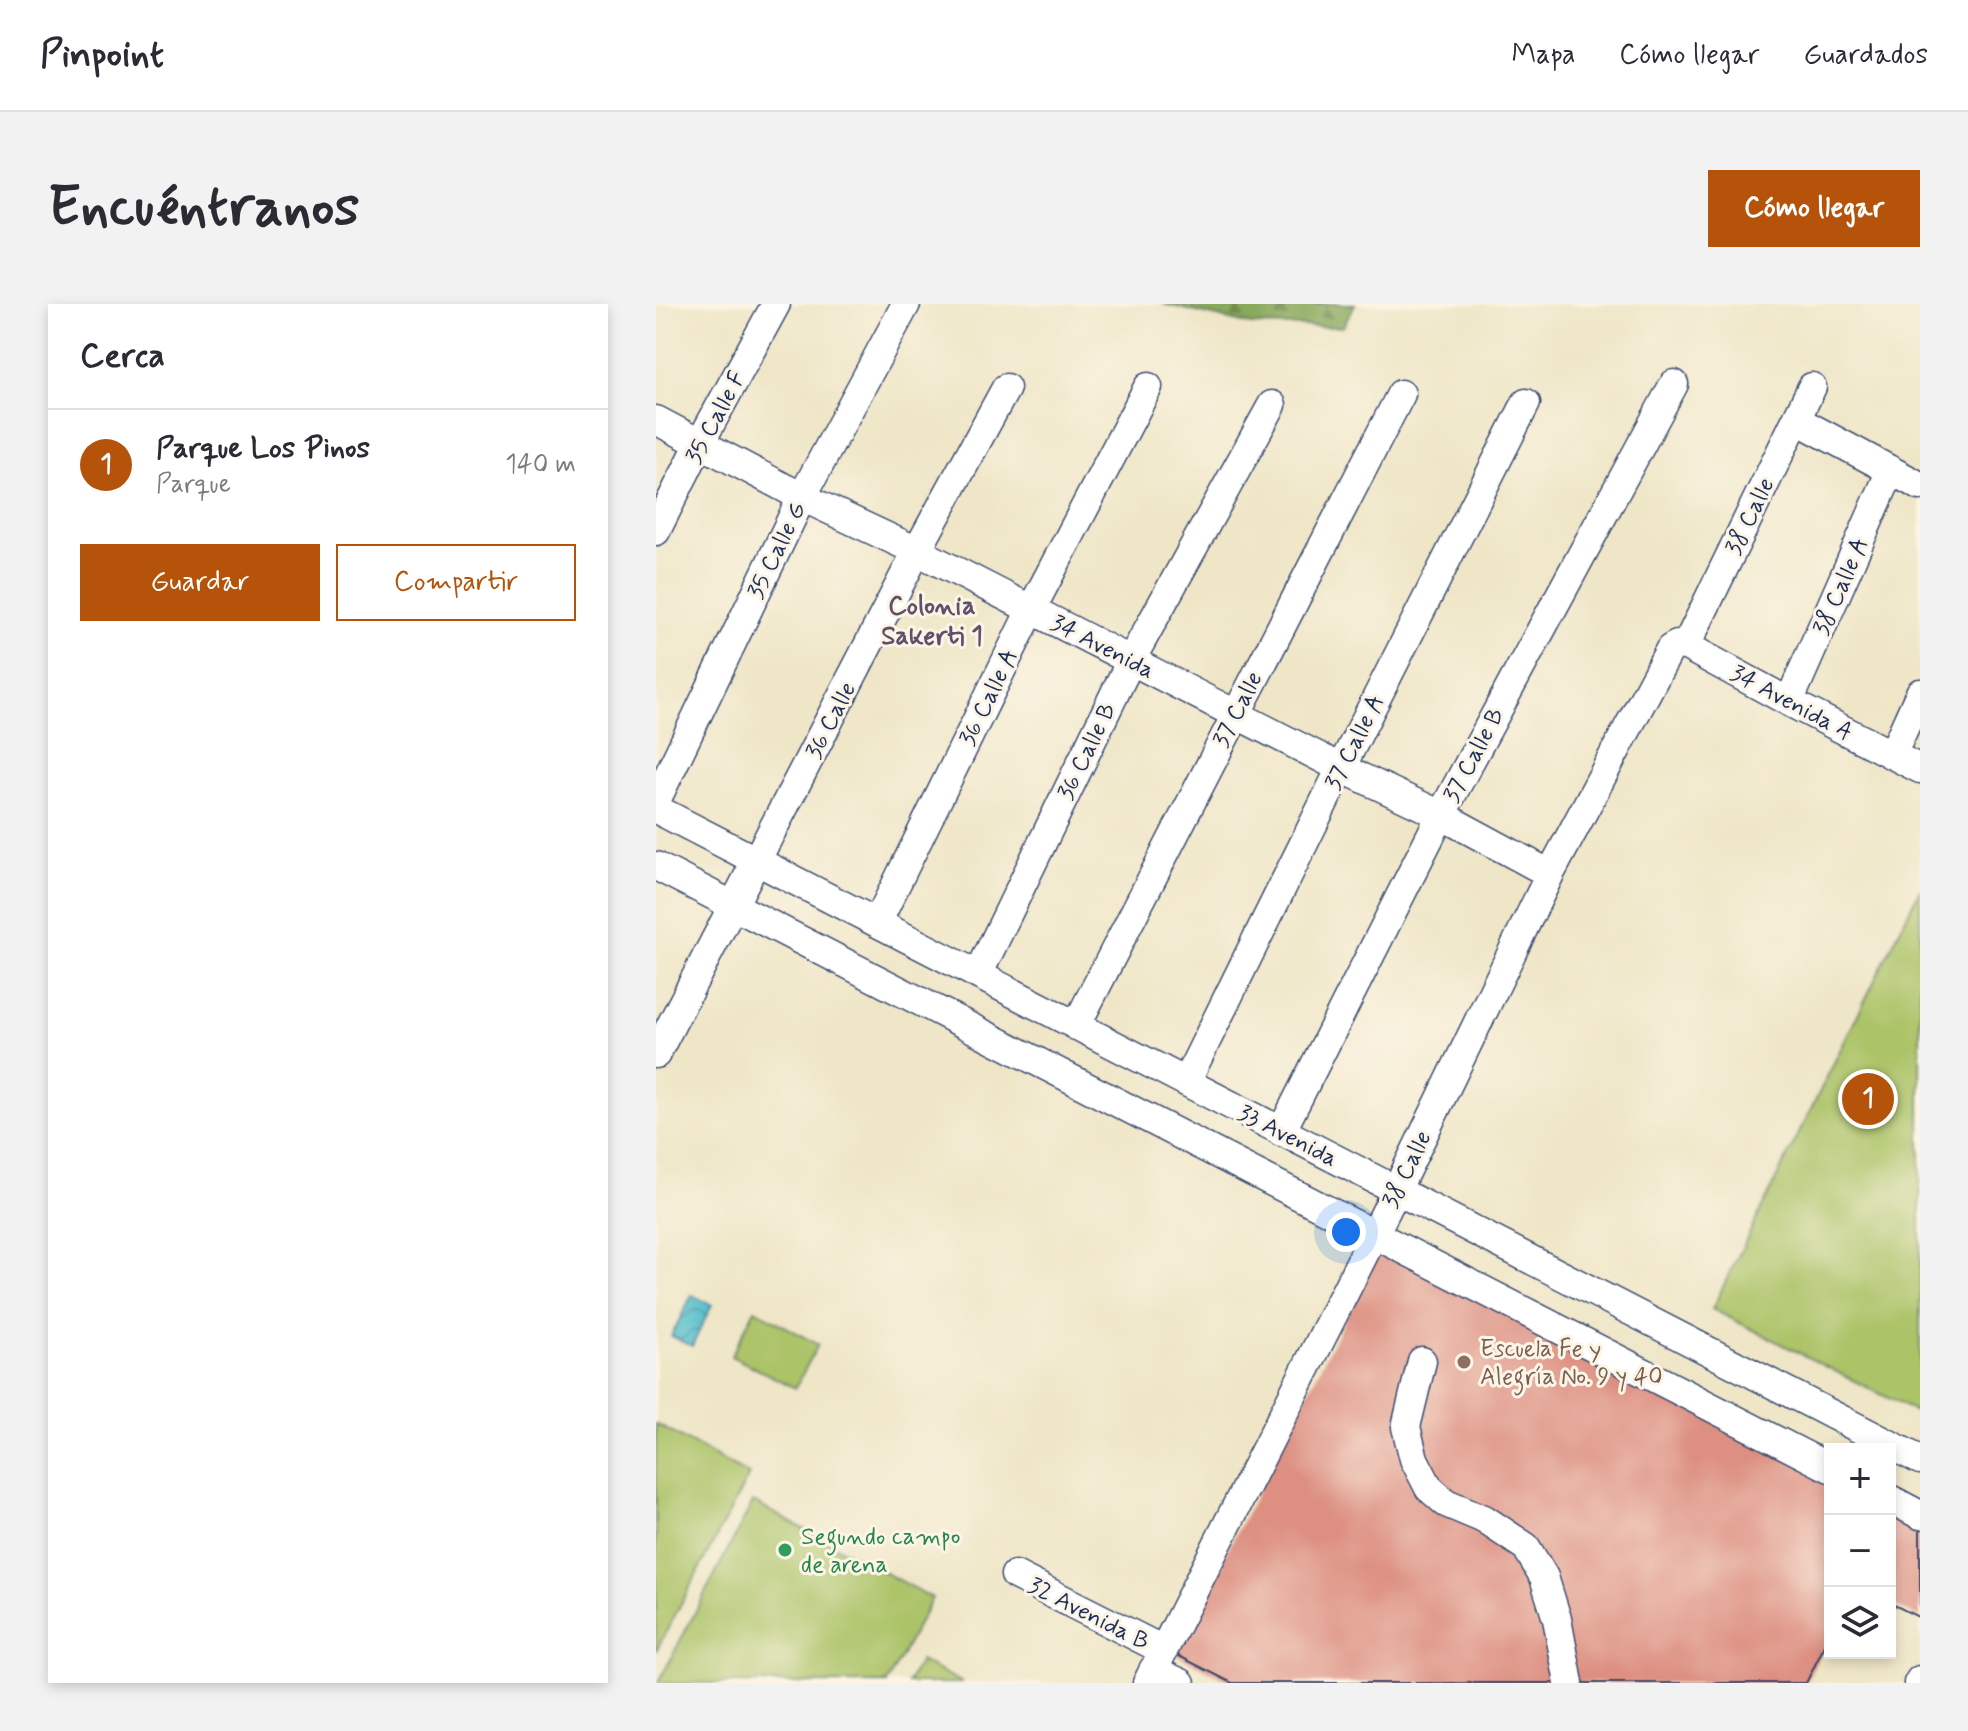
<!DOCTYPE html>
<html lang="es">
<meta charset="utf-8">
<style>
:root{--surface:#fff;--page:#f2f2f3;--text:#2b2b33;--muted:#7c7c81;--line:#e1e1e2;--accent:#b45309}
body{margin:0;font-family:Mynerve,sans-serif;background:var(--page);color:var(--text)}
.controls{position:absolute;right:24px;bottom:24px;display:grid;overflow:hidden;border-radius:0px;box-shadow:0 4px 12px #0003}
.controls button{width:72px;height:72px;display:grid;place-items:center;padding:0;border:0;border-bottom:2px solid var(--line);background:var(--surface);color:var(--text);font:40px sans-serif}
.you{position:absolute;left:690px;top:928px;width:28px;height:28px;margin:-20px;border:6px solid #fff;border-radius:50%;background:#1a73e8;box-shadow:0 0 0 12px #1a73e833}
.badge{display:grid;place-items:center;width:52px;height:52px;border-radius:50%;background:var(--accent);color:#fff;font-size:26px;font-weight:700}
.pin{position:absolute;translate:-50% -50%;border:4px solid #fff;box-shadow:0 2px 8px #0006}
.list{margin:0;padding:0;list-style:none}
h2{display:flex;justify-content:space-between;align-items:center;height:104px;margin:0;padding:0 32px;font-size:34px}
h2 small{font-size:26px;font-weight:400;color:var(--muted)}
.list li{display:grid;grid-template-columns:52px 1fr auto;gap:24px;align-items:center;box-sizing:border-box;height:112px;padding:0 32px;border-top:2px solid var(--line)}
.list b{display:block;font-size:30px;white-space:nowrap}
.list p{margin:0;font-size:26px;white-space:nowrap;color:var(--muted)}
.list em{font-size:26px;font-style:normal;color:var(--muted)}
.actions{display:flex;gap:16px;padding:24px 32px}
.actions a{flex:1;padding:18px 0;border:2px solid var(--accent);border-radius:0px;text-align:center;font-size:28px;color:var(--accent)}
.actions .main{background:var(--accent);color:#fff}
.icon{flex:none;width:44px;height:44px;fill:none;stroke:currentColor;stroke-width:2;stroke-linecap:round;stroke-linejoin:round}
.map{position:relative;flex:none;width:1264px;height:1379px;overflow:hidden;border-radius:0px}
header{display:flex;align-items:center;gap:48px;box-sizing:border-box;height:112px;padding:0 40px;background:var(--surface);border-bottom:2px solid var(--line)}
header strong{font-size:38px}
nav{display:flex;gap:44px;margin-inline-start:auto;font-size:28px}
.intro{display:flex;align-items:center;justify-content:space-between;box-sizing:border-box;height:192px;padding:0 48px}
h1{margin:0;font-size:56px}
.button{padding:20px 36px;border-radius:0px;background:var(--accent);color:#fff;font-size:28px;font-weight:700}
main{display:flex;gap:48px;padding:0 48px}
aside{flex:1;background:var(--surface);border-radius:0px;box-shadow:0 4px 12px #0003}
.map>svg:first-child{display:block}
</style>
<header>
<strong>Pinpoint</strong>
<nav><a>Mapa</a><a>Cómo llegar</a><a>Guardados</a></nav>
</header>
<div class="intro"><h1>Encuéntranos</h1><a class="button">Cómo llegar</a></div>
<main>
<aside>
<h2>Cerca<small></small></h2>
<ul class="list">
<li><span class="badge">1</span><div><b>Parque Los Pinos</b><p>Parque</p></div><em>140 m</em></li>
</ul>
<div class="actions"><a class="main">Guardar</a><a>Compartir</a></div>
</aside>
<div class="map">
<svg width="1264" height="1379" viewBox="0 0 1264 1379">
<defs>
<pattern id="forest-firs" width="22" height="20" patternUnits="userSpaceOnUse" patternTransform="scale(2)"><rect width="22" height="20" fill="#89a95c"/><path d="M5 1l3.5 6h-7zM16 11l3.5 6h-7z" fill="#6f8a4f"/></pattern>
<pattern id="water-waves" width="16" height="10" patternUnits="userSpaceOnUse" patternTransform="scale(2)"><rect width="16" height="10" fill="#51beca"/><path d="M0 5q4-4 8 0t8 0" fill="none" stroke="#429ba7"/></pattern>
</defs>
<rect width="100%" height="100%" fill="#fcf5e5"/>
<filter id="ink" filterUnits="userSpaceOnUse"><feTurbulence type="fractalNoise" baseFrequency=".0125" numOctaves="2"/><feDisplacementMap in="SourceGraphic" scale="16" xChannelSelector="R" yChannelSelector="G"/><feConvolveMatrix kernelMatrix="1 2 1 2 8 2 1 2 1" color-interpolation-filters="sRGB"/></filter>
<filter id="wash" filterUnits="userSpaceOnUse"><feTurbulence type="fractalNoise" baseFrequency=".006" numOctaves="4" result="noise"/><feDisplacementMap in="SourceGraphic" scale="32" xChannelSelector="R" yChannelSelector="G"/><feGaussianBlur stdDeviation="1.8" result="paint"/><feColorMatrix in="noise" values="0 0 0 0 0 0 0 0 0 0 0 0 0 0 0 0 0 1.4 0 .05"/><feComposite in="paint" operator="in"/></filter>
<g filter="url(#wash)">
<rect width="100%" height="100%" fill="#efe6c7"/>
<!-- green -->
<path fill="#acc368" stroke="#647963" stroke-width="2" d="M1264 585V1110L1056 1005Z
M99 1005 162 1041 139 1084 75 1052Z
M0 1120 93 1171 0 1347Z
M97 1198 276 1294 231 1379H2Z
M264 1357 307 1379H252Z"/>
<!-- forest -->
<path fill="url(#forest-firs)" stroke="#526c5d" stroke-width="2" d="M507 0H699L687 23 595 21Z"/>
<!-- water -->
<path fill="url(#water-waves)" stroke="#367694" stroke-width="2" d="M36 991 56 1001 36 1042 15 1032Z"/>
<g id="blocks">
<!-- building -->
<path fill="#dd9082" d="M725 943 1174 1174V1331L1150 1379H576L519 1350Z
M1234 1205 1264 1220V1314L1234 1299Z"/>
</g>
</g>
<g filter="url(#ink)">
<use href="#blocks" fill-opacity="0" stroke="#3b4a6e" stroke-width="2"/>
<g fill="none" stroke-linecap="round" stroke-linejoin="round">
<defs>
<path id="minor" d="M0 116 146 193 261 247 685 464 785 511 894 570
M1141 116 1264 182
M0 227 44 139 120 0
M1030 342 1156 83
M1133 398 1235 166
M1236 451 1264 389
M0 497 146 193 250 0
M0 505 1264 1156
M0 562 1174 1164
M221 619 375 306 492 83
M322 671 475 356 616 101
M420 722 745 90
M0 750 261 247 350 84
M530 778 685 464 870 99
M625 828 785 511 1018 80
M766 1057 750 1123 758 1155 773 1184 790 1199 828 1215 870 1243 888 1273 901 1315 913 1379
M1234 1195 1264 1211
M359 1271 507 1346
M497 1366 525 1379
M491 1379 740 887 894 570 1014 345 1021 341 1030 342 1133 398 1264 465
M1262 1379 1264 1376"/>
</defs>
<!-- minor casing -->
<use href="#minor" stroke="#3b4a6e" stroke-width="31"/>
<!-- minor -->
<use href="#minor" stroke="#fff" stroke-width="28"/>
</g>
</g>
<!-- markers -->
<circle fill="#8d6e63" stroke="#fcf5e5" stroke-width="3" cx="808" cy="1058" r="8"/>
<circle fill="#2e9e5b" stroke="#fcf5e5" stroke-width="3" cx="129" cy="1246" r="8"/>
<g text-anchor="middle" stroke-width="6" stroke-linejoin="round" paint-order="stroke">
<!-- street labels -->
<g font-size="24" fill="#1b2f5e" stroke="#fcf5e5">
<text transform="translate(59 113) rotate(-62)" y="8">35 Calle F</text>
<text transform="translate(1093 212) rotate(-64)" y="8">38 Calle</text>
<text transform="translate(120 246) rotate(-64)" y="8">35 Calle G</text>
<text transform="translate(1184 282) rotate(-66)" y="8">38 Calle A</text>
<text transform="translate(447 342) rotate(27)" y="8">34 Avenida</text>
<text transform="translate(332 393) rotate(-64)" y="8">36 Calle A</text>
<text transform="translate(1136 398) rotate(28)" y="8">34 Avenida A</text>
<text transform="translate(581 405) rotate(-63)" y="8">37 Calle</text>
<text transform="translate(174 416) rotate(-63)" y="8">36 Calle</text>
<text transform="translate(698 438) rotate(-63)" y="8">37 Calle A</text>
<text transform="translate(430 447) rotate(-64)" y="8">36 Calle B</text>
<text transform="translate(817 451) rotate(-62)" y="8">37 Calle B</text>
<text transform="translate(632 831) rotate(27)" y="8">33 Avenida</text>
<text transform="translate(750 865) rotate(-64)" y="8">38 Calle</text>
<text transform="translate(433 1309) rotate(27)" y="8">32 Avenida B</text>
</g>
<!-- education labels -->
<g font-size="24" fill="#785e54" stroke="#fcf5e5" text-anchor="start">
<text x="824" y="1052">Escuela Fe y<tspan x="824" dy="28">Alegría No. 9 y 40</tspan></text>
</g>
<!-- leisure labels -->
<g font-size="24" fill="#27864d" stroke="#fcf5e5" text-anchor="start">
<text x="145" y="1240">Segundo campo<tspan x="145" dy="28">de arena</tspan></text>
</g>
<!-- neighbourhood labels -->
<g font-size="26" font-weight="bold" fill="#5f516b" stroke="#fcf5e5">
<text x="276" y="310">Colonia<tspan x="276" dy="30">Sakerti 1</tspan></text>
</g>
</g>
</svg>
<div class="controls">
<button>+</button>
<button>−</button>
<button><svg class="icon" aria-label="layers" viewBox="0 0 24 24"><path d="M12 4l9 5-9 5-9-5zM3 14l9 5 9-5"/></svg></button>
</div>
<div class="you"></div>
<div class="pin badge" style="left:1212px;top:795px">1</div>
</div>
</main>
